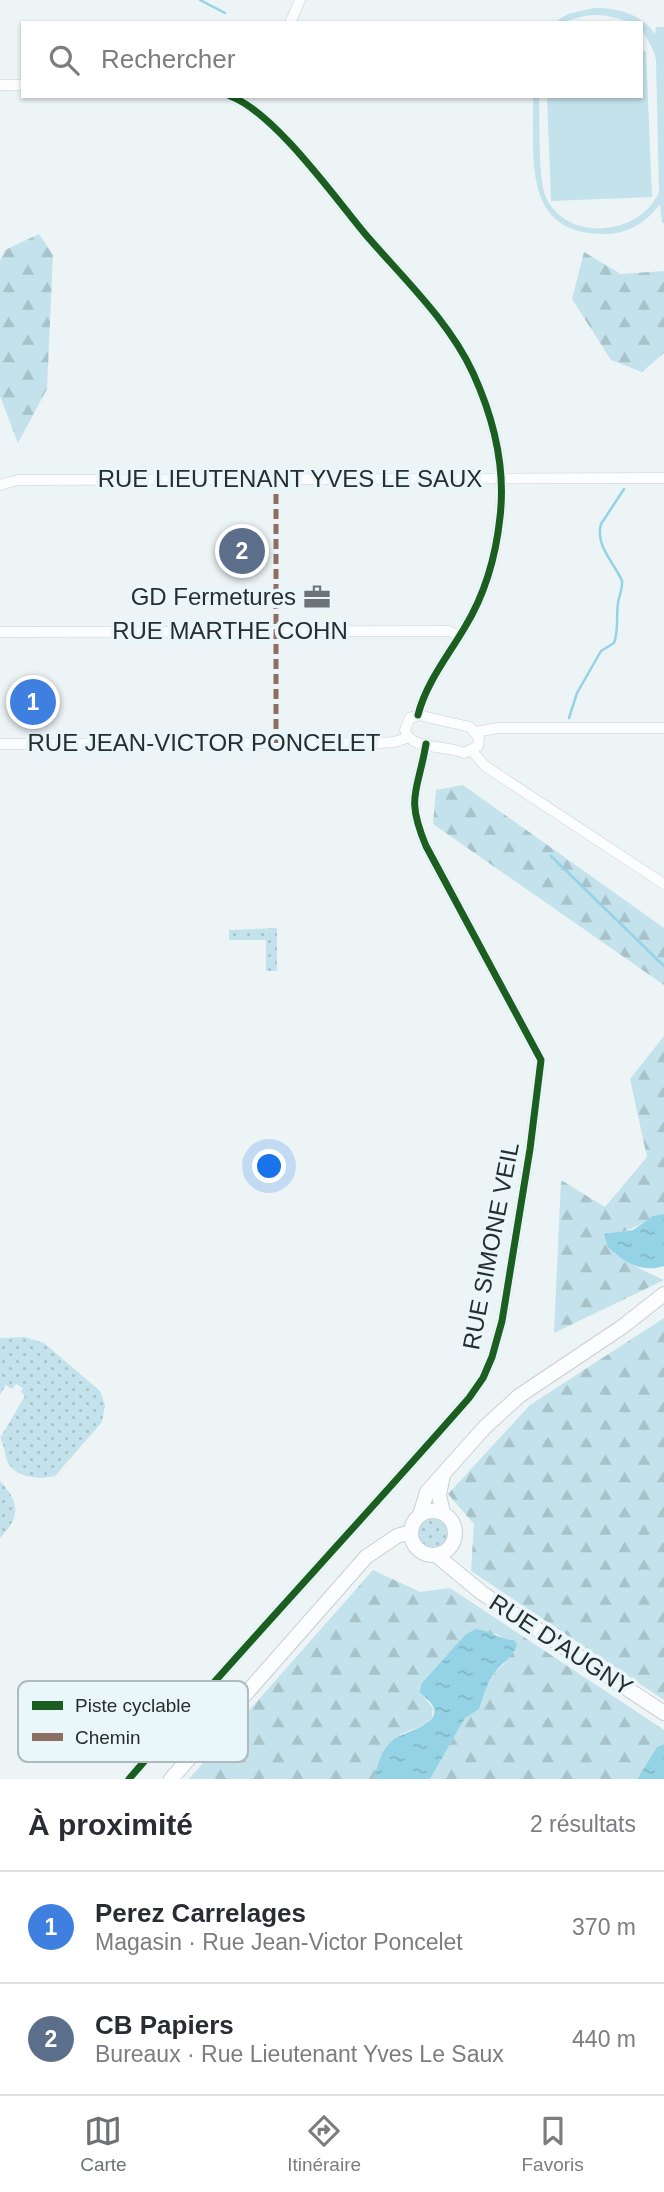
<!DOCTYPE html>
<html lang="fr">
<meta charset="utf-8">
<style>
:root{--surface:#fff;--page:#f7f7f7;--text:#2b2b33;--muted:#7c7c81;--line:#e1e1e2;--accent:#6d7374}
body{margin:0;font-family:Arial,sans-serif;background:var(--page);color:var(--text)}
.you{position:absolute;left:270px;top:1167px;width:24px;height:24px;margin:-18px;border:5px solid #fff;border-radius:50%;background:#1a73e8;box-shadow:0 0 0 10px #1a73e833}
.badge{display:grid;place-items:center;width:46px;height:46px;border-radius:50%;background:var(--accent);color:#fff;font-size:23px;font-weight:700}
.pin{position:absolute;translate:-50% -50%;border:4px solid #fff;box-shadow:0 2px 7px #0006}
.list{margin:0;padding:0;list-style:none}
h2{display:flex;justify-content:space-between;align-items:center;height:91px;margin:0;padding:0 28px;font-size:30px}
h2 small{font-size:23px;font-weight:400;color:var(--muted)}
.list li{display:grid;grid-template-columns:46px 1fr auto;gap:21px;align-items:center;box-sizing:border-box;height:112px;padding:0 28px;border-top:2px solid var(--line)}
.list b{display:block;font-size:26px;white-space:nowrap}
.list p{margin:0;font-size:23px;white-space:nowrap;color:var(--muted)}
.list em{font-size:23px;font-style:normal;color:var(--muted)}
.icon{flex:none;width:38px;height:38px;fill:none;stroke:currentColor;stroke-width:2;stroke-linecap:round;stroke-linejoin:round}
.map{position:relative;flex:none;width:664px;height:1779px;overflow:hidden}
.search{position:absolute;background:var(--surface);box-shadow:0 2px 5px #0004;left:21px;right:21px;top:21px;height:77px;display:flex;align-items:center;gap:18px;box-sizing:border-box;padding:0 24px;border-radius:0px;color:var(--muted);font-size:26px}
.sheet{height:315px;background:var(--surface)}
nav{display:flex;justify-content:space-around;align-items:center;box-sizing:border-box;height:98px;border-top:2px solid var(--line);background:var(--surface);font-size:19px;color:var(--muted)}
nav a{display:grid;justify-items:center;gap:4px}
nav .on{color:var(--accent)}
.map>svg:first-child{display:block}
</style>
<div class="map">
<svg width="664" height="1779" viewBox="0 0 664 1779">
<defs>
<pattern id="grass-dots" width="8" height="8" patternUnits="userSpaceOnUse" patternTransform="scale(1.75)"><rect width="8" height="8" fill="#c3e2eb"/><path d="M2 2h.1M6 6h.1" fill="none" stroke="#a8c2ca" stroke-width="1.8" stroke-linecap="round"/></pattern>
<pattern id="forest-firs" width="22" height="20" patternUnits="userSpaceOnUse" patternTransform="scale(1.75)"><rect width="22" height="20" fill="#c3e2eb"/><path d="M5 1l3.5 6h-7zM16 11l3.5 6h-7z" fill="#a8c2ca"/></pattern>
<pattern id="water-ripples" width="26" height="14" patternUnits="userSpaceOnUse" patternTransform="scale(1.75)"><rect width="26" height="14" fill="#93d3e5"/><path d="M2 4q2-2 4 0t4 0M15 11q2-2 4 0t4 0" fill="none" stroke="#7fb5c5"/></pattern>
</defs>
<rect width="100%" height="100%" fill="#edf4f6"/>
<!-- grass -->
<path fill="url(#grass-dots)" d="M277 928V971H266V940H229V930Z
M25 1337 44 1343 100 1391 105 1405 102 1422 55 1476C39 1480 15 1478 7 1461 4 1453 5 1446 0 1438L25 1396 21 1392 23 1388 16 1384 12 1389 6 1385 0 1395V1338Z
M0 1481C20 1503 21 1516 0 1538Z
M417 1533a16 16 0 1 1 32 0a16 16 0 1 1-32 0Z"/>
<!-- forest -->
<path fill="url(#forest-firs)" d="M39 234 53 255 47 389 18 443 0 396V261L5 250Z
M584 252 621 274 664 271V353L642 372 611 360 572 299Z
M463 785 664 928V985L433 824 436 790Z
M664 1036V1214C645 1218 634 1232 613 1233L614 1253 638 1268 664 1280 554 1333 561 1180 605 1207 647 1157 630 1079Z
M664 1318V1700L471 1571 474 1524 448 1494 530 1405Z
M373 1570 420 1592 450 1588 664 1730V1744L657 1747 637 1779H430L465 1718 481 1704 484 1690 496 1671 504 1664 506 1641 497 1634H466L419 1689 420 1693 433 1708 432 1717C421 1731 408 1728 399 1736 387 1746 379 1765 374 1779H189L217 1747 225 1749 240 1760 246 1746 230 1732Z"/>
<!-- pitch -->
<path fill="#c3e2eb" d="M594 8C618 8 640 13 655 34L656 27H664V223H662L660 204C645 224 626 235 601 234 520 232 535 154 533 96H539C540 120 538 175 545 195 564 243 640 237 659 192L656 60C654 46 641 33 641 23 626 23 613 15 597 15 581 14 568 23 553 23L568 14Z
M646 51 652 197 551 201 547 96H641V52Z"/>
<!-- water -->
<path fill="url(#water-ripples)" d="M664 1214V1266C641 1273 625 1263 608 1247L604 1234 633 1230 653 1216Z
M476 1629C492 1631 502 1641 514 1640L517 1645C512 1658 503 1662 495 1672 486 1684 484 1695 479 1709L465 1718 430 1779H374C378 1764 381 1750 393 1740 402 1732 447 1724 431 1703 427 1699 422 1695 419 1692L422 1683 466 1634Z
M664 1744V1779H637L657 1747Z"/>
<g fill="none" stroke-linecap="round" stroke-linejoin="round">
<!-- stream -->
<path stroke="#93d3e5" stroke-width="2.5" d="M200 0 225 13
M569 718 577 693 601 651 614 643C619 630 616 616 618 603 619 595 623 589 622 581 614 562 595 546 601 524L624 489
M551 856 664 966"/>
<defs>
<path id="street" d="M290 23 300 0
M0 85H23
M230 96C274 112 335 198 366 235 403 278 449 321 473 373 494 419 506 466 500 517 496 555 485 594 465 627 448 656 426 683 418 715
M0 485 18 480 664 478
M0 632 449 631 460 636
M418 715 470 727 479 738 478 746 464 753C445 744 411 751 405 730L410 718Z
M476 732 498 728H664
M0 744 381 743 394 742 407 738
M472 751 485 766 664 884
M129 1779C240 1650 357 1526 469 1398L483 1378 492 1357 502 1321 530 1149 541 1060 426 846C405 796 418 792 426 744"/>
<path id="secondary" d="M411 1533a22 22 0 1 1 44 0a22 22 0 1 1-44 0Z
M443 1513 439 1495 443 1475
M420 1515 427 1492 485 1427 519 1396 622 1327 664 1294
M436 1555 482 1593 664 1713
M171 1779 366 1557 397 1536 411 1532"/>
</defs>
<!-- street casing -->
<use href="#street" stroke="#cacfd1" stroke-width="11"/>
<!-- secondary casing -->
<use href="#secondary" stroke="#cacfd1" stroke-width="16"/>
<!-- street -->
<use href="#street" stroke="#fcfdfe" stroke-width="10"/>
<!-- secondary -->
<use href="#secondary" stroke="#fcfdfe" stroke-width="14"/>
<!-- quiet -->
<path stroke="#8d6e63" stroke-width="5" stroke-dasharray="10 5" stroke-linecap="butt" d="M276 479V743"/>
<defs>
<path id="cycleway" d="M230 96C274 112 335 198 366 235 403 278 449 321 473 373 494 419 506 466 500 517 496 555 485 594 465 627 448 656 426 683 418 715
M129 1779C240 1650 357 1526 469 1398L483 1378 492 1357 502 1321 530 1149 541 1060 426 846C405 796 418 792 426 744"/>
</defs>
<!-- cycleway casing -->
<use href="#cycleway" stroke="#e9f6fa" stroke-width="11"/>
<!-- cycleway -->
<use href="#cycleway" stroke="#1b5e20" stroke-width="7"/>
</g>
<!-- icons -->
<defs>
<symbol id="office-bare" viewBox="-9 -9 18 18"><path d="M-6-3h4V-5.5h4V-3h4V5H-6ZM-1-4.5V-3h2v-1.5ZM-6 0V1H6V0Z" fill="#6d7374" stroke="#e9f6fa" stroke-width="2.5" paint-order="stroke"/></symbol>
</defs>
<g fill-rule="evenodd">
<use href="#office-bare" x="298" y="578" width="38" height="38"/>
</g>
<g text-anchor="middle" stroke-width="7" stroke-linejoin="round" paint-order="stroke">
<!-- street labels -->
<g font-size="24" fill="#282d2e" stroke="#e9f6fa">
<text x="290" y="487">RUE LIEUTENANT YVES LE SAUX</text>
<text x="230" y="639">RUE MARTHE COHN</text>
<text x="204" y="751">RUE JEAN-VICTOR PONCELET</text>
<text transform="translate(491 1246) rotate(-79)" y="8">RUE SIMONE VEIL</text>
<text transform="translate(561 1645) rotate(33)" y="8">RUE D'AUGNY</text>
</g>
<!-- poi labels -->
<g font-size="24" fill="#282d2e" stroke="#e9f6fa" text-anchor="end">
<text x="296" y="605">GD Fermetures</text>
</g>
</g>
<!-- legend -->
<rect x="18" y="1681" width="230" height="81" rx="10" fill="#e9f6fa" stroke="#afbabd" stroke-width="2"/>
<rect x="32" y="1701" width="31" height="9" fill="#1b5e20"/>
<rect x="32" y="1733" width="31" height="8" fill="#8d6e63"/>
<g font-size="19" fill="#282d2e">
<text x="75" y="1712">Piste cyclable</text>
<text x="75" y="1744">Chemin</text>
</g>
</svg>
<div class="you"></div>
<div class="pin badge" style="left:33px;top:702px;background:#3f7fe0">1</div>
<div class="pin badge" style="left:242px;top:551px;background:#5c6f8a">2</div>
<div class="search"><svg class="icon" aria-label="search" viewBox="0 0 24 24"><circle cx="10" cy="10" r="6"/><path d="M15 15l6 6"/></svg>Rechercher</div>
</div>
<section class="sheet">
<h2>À proximité<small>2 résultats</small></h2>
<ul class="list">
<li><span class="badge" style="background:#3f7fe0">1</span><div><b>Perez Carrelages</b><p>Magasin · Rue Jean-Victor Poncelet</p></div><em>370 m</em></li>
<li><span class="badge" style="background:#5c6f8a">2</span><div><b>CB Papiers</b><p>Bureaux · Rue Lieutenant Yves Le Saux</p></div><em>440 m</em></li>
</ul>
</section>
<nav>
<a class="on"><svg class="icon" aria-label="map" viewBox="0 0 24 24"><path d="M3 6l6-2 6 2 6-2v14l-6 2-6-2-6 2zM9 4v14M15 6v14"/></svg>Carte</a>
<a><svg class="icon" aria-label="directions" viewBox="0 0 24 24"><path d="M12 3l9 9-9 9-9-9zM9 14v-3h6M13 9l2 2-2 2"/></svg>Itinéraire</a>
<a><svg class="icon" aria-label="saved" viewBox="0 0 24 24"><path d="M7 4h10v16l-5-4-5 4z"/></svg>Favoris</a>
</nav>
